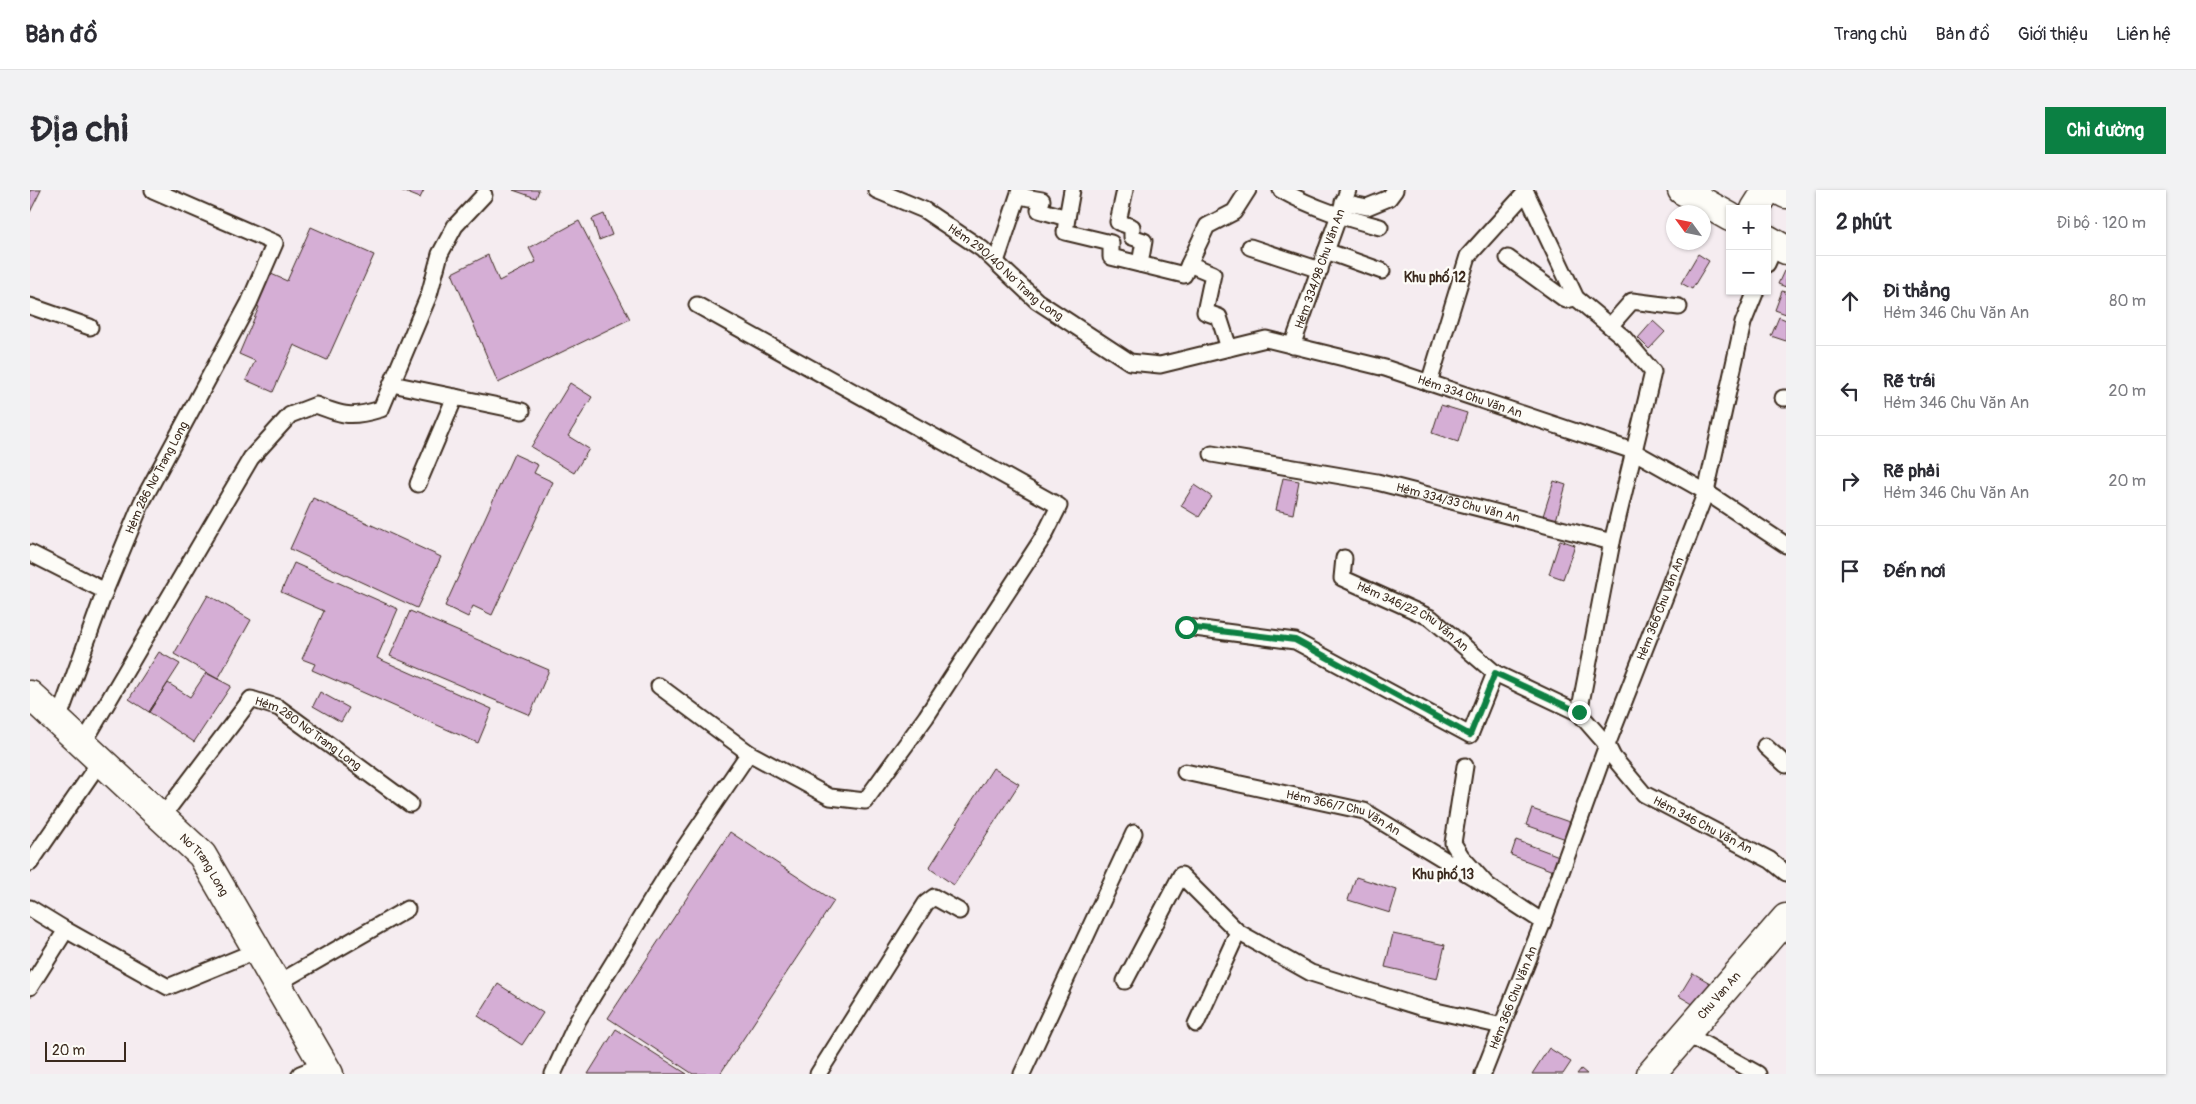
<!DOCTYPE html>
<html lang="vi">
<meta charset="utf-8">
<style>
:root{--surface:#fff;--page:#f2f2f3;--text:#2b2b33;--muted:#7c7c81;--line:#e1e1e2;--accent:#0b8043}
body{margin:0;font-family:Pangolin,sans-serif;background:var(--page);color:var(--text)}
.controls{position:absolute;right:15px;top:15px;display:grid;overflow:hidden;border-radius:0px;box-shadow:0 1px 4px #0004}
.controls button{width:45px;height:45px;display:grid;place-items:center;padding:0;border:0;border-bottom:1px solid var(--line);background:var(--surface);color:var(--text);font:25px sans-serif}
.compass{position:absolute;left:1636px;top:15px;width:45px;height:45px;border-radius:50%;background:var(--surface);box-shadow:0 1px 4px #0004;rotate:303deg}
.scale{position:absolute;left:15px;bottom:12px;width:81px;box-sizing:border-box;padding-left:5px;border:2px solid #3b2a1e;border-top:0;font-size:14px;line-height:18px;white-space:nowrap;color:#3b2a1e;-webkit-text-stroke:4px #fdfcf7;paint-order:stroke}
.stop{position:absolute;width:15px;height:15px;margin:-11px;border:4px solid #0b8043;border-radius:50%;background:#fff}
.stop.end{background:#0b8043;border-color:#fff;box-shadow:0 1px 5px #0008}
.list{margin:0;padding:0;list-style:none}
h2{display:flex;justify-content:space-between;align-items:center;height:65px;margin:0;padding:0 20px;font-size:21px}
h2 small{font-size:16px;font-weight:400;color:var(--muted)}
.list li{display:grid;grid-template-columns:32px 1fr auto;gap:15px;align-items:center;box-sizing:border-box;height:90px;padding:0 20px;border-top:1px solid var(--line)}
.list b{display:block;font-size:19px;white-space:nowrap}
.list p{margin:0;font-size:16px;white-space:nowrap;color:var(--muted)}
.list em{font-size:16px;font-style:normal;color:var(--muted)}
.icon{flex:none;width:28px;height:28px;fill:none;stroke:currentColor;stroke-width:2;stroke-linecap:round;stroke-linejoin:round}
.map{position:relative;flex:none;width:1756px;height:884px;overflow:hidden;border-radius:0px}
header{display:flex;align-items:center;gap:30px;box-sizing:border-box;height:70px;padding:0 25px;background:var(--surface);border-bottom:1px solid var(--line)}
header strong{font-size:24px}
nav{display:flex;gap:28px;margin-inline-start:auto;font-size:18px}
.intro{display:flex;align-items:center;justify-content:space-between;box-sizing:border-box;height:120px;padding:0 30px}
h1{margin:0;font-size:35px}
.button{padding:12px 22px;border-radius:0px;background:var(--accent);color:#fff;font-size:18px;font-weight:700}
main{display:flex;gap:30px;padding:0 30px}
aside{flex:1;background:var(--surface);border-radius:0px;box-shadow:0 1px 4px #0004}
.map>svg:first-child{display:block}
</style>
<header>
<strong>Bản đồ</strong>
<nav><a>Trang chủ</a><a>Bản đồ</a><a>Giới thiệu</a><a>Liên hệ</a></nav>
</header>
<div class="intro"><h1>Địa chỉ</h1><a class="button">Chỉ đường</a></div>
<main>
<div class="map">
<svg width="1756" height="884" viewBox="0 0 1756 884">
<rect width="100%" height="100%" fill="#f5ecf0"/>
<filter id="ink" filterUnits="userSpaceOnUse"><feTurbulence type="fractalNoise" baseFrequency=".02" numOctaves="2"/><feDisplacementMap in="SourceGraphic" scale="10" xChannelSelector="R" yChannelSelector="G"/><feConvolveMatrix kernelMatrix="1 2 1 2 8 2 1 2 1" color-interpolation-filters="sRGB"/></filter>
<g filter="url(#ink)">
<!-- building -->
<path fill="#d5aed5" stroke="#3b2a1e" d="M0 0H11L0 22Z
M370 0H394L390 8Z
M483 0H509L506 8Z
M574 24 582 45 569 50 562 29Z
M549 31 600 129 468 193 422 83 458 65 469 91 506 72 499 58Z
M281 37 344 65 297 170 264 155 243 202 216 190 225 171 209 164 229 117 225 115 239 83 257 91Z
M1668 64 1679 71 1662 99 1651 93Z
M1754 81H1756V97L1748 94Z
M1752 101 1756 102V124L1745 120Z
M1749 127 1756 130V151L1741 146Z
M1623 131 1635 142 1619 159 1608 148Z
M540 193 562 207 538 246 559 259 544 283 501 257Z
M1411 215 1437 223 1428 252 1402 243Z
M484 264 508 275 504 283 523 292 462 425 443 416 438 427 415 416Z
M1253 288 1269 291 1263 324 1246 320Z
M1524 291 1536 295 1526 330 1513 326Z
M1164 295 1182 307 1169 327 1151 316Z
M283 308 411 367 387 418 260 359Z
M1530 350 1545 355 1533 389 1519 384Z
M264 373 368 419 347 468 462 519 448 553 282 480 285 474 272 469 294 421 251 402Z
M178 405 221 430 188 489 144 464Z
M380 421 519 480 500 525 360 466Z
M129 462 150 474 119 522 99 509Z
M176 483 201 496 164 552 119 522 138 493 160 507Z
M290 502 319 518 311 532 283 516Z
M963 578 989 594 924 695 899 678Z
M1502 619 1542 633 1536 649 1496 635Z
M700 642 804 711 690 884H663L578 828Z
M1486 650 1529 666 1523 681 1481 665Z
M1326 687 1367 700 1360 723 1318 710Z
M1363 744 1415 755 1407 789 1355 777Z
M1663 783 1680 793 1666 816 1649 806Z
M468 794 513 823 492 855 448 826Z
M586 839 657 884H558Z
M1519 858 1541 872 1533 884H1502Z
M1551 879 1557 884H1547Z"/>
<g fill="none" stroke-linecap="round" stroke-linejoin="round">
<defs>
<g id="service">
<path id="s1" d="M846 0 894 20 952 59 1007 111 1100 172 1130 175 1236 149 1355 178 1603 261 1676 302 1756 355"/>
<path d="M1095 0 1088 32 1102 37V47L1114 51 1110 74"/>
<path d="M1251 0C1283 18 1315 28 1350 37"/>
<path d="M989 6 1012 10 1009 20 1037 28 1035 42 1081 53V67L1154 85 1159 74"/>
<path d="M1313 12 1337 17 1359 8 1365 0"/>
<path d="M1037 28 1042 0"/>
<path d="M1220 57 1290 80"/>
<path d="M1296 61 1352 81"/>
<path d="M1478 68 1536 110 1546 108"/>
<path d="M966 72 990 0"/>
<path d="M1737 74 1746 54"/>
<path d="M0 116 60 137"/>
<path d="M1580 136 1602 111 1649 117"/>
<path id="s2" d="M1262 156 1318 0"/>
<path d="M1199 158 1189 127 1175 122 1183 84 1159 74 1177 36 1204 22 1218 0"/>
<path d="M1399 193 1438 66 1496 2"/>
<path d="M362 194 492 221"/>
<path d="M1753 208H1756"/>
<path id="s3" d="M1182 264 1347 292 1582 352 1623 182 1593 147 1546 108 1495 0"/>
<path d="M388 294 425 207"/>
<path d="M0 363 75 401"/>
<path id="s4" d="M1314 368 1312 388 1401 428 1465 483"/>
<path id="s5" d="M1157 437 1265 451 1440 545 1465 483 1549 523 1577 555 1583 567 1614 604 1740 670 1756 683"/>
<path d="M629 496 719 563"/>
<path d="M1549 523 1582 352"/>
<path id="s6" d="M28 530 75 401 112 312 219 113 245 53 123 0"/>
<path d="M53 554 221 268 260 225 286 215C314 226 321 228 351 219L399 105 410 64 425 36 454 5"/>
<path d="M1735 556 1756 575"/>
<path d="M1435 576 1423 653 1431 666 1458 696 1513 732"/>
<path id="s7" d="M1155 582 1334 621 1458 696"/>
<path id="s8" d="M132 627 221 509 249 518 380 614"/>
<path d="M0 673 71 570"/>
<path d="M0 718 36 740 0 797"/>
<path d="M36 740 138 797 228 760"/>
<path d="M1208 742 1281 783 1393 818 1472 836"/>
<path d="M1095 791 1151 685 1208 742 1166 834"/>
<path d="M248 793 377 719"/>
<path d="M1656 844 1728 884"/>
<path d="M270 884 295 874"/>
<path d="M523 884 548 830 648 667 719 563 800 607 835 611 896 527 1014 346 1029 316 667 115"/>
<path d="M788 884 896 713 904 707 929 721"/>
<path d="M992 884 1104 643"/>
<path id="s9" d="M1453 884 1513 732 1577 555 1676 302 1713 133 1726 101"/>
</g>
<path id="minor" d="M1725 19 1737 0"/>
<g id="tertiary">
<path d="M1652 0 1700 27"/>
<path d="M1749 0 1756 4"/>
<path d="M1737 49 1756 60"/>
<path id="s10" d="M1621 884 1756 728"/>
</g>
<g id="secondary">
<path id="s11" d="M0 505 172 665 299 884"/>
</g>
</defs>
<!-- service casing -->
<use href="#service" stroke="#3b2a1e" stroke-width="19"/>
<!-- minor casing -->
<use href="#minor" stroke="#3b2a1e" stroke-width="31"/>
<!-- tertiary casing -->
<use href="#tertiary" stroke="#3b2a1e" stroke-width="31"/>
<!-- secondary casing -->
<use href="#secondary" stroke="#3b2a1e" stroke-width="31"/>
<!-- service -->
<use href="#service" stroke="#fdfcf7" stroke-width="15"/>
<!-- minor -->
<use href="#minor" stroke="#fdfcf7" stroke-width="28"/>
<!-- tertiary -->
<use href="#tertiary" stroke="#fdfcf7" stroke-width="28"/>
<!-- secondary -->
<use href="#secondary" stroke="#fdfcf7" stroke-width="28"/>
</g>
</g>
<g fill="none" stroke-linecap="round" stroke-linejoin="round" filter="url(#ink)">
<!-- route -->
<path stroke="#0b8043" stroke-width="6" d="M1156 437 1265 450 1440 545 1465 483 1549 522"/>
</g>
<g text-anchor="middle" stroke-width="4.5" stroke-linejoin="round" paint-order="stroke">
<!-- street labels -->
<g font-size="12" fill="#3b2a1e" stroke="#fdfcf7">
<text dy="4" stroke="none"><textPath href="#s2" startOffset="82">Hẻm 334/98 Chu Văn An</textPath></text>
<text dy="4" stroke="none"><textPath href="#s1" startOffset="155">Hẻm 290/40 Nơ Trang Long</textPath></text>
<text dy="4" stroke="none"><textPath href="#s1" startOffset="660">Hẻm 334 Chu Văn An</textPath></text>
<text dy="4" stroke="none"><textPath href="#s6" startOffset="262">Hẻm 286 Nơ Trang Long</textPath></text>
<text dy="4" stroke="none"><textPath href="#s3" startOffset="251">Hẻm 334/33 Chu Văn An</textPath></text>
<text dy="4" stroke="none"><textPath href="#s9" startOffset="498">Hẻm 366 Chu Văn An</textPath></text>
<text dy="4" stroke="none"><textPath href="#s4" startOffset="101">Hẻm 346/22 Chu Văn An</textPath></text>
<text dy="4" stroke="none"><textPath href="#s8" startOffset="215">Hẻm 280 Nơ Trang Long</textPath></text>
<text dy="4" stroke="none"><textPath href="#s7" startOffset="164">Hẻm 366/7 Chu Văn An</textPath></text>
<text dy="4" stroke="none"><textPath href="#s5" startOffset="638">Hẻm 346 Chu Văn An</textPath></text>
<text dy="4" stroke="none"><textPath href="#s11" startOffset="244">Nơ Trang Long</textPath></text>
<text dy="4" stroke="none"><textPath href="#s10" startOffset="104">Chu Van An</textPath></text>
<text dy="4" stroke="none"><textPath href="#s9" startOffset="82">Hẻm 366 Chu Văn An</textPath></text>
</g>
<!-- neighbourhood labels -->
<g font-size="14" font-weight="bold" fill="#3b2a1e" stroke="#fdfcf7">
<text x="1405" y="92">Khu phố 12</text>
<text x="1413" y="689">Khu phố 13</text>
</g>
</g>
</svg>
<div class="controls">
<button>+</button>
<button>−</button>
</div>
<svg class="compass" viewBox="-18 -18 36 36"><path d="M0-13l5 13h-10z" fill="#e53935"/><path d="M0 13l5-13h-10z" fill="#7c7c81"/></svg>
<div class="scale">20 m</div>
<div class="stop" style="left:1156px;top:437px"></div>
<div class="stop end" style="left:1549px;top:522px"></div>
</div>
<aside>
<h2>2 phút<small>Đi bộ · 120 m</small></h2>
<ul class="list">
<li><svg class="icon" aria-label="ahead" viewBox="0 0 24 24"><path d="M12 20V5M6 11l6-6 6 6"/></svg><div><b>Đi thẳng</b><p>Hẻm 346 Chu Văn An</p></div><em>80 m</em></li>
<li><svg class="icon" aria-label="left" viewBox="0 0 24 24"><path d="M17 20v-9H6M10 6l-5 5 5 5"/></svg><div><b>Rẽ trái</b><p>Hẻm 346 Chu Văn An</p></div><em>20 m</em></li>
<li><svg class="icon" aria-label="right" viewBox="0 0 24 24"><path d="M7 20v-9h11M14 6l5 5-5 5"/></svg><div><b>Rẽ phải</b><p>Hẻm 346 Chu Văn An</p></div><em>20 m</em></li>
<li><svg class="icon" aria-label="arrive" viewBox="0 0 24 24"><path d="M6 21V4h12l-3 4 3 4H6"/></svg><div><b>Đến nơi</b></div></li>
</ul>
</aside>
</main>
